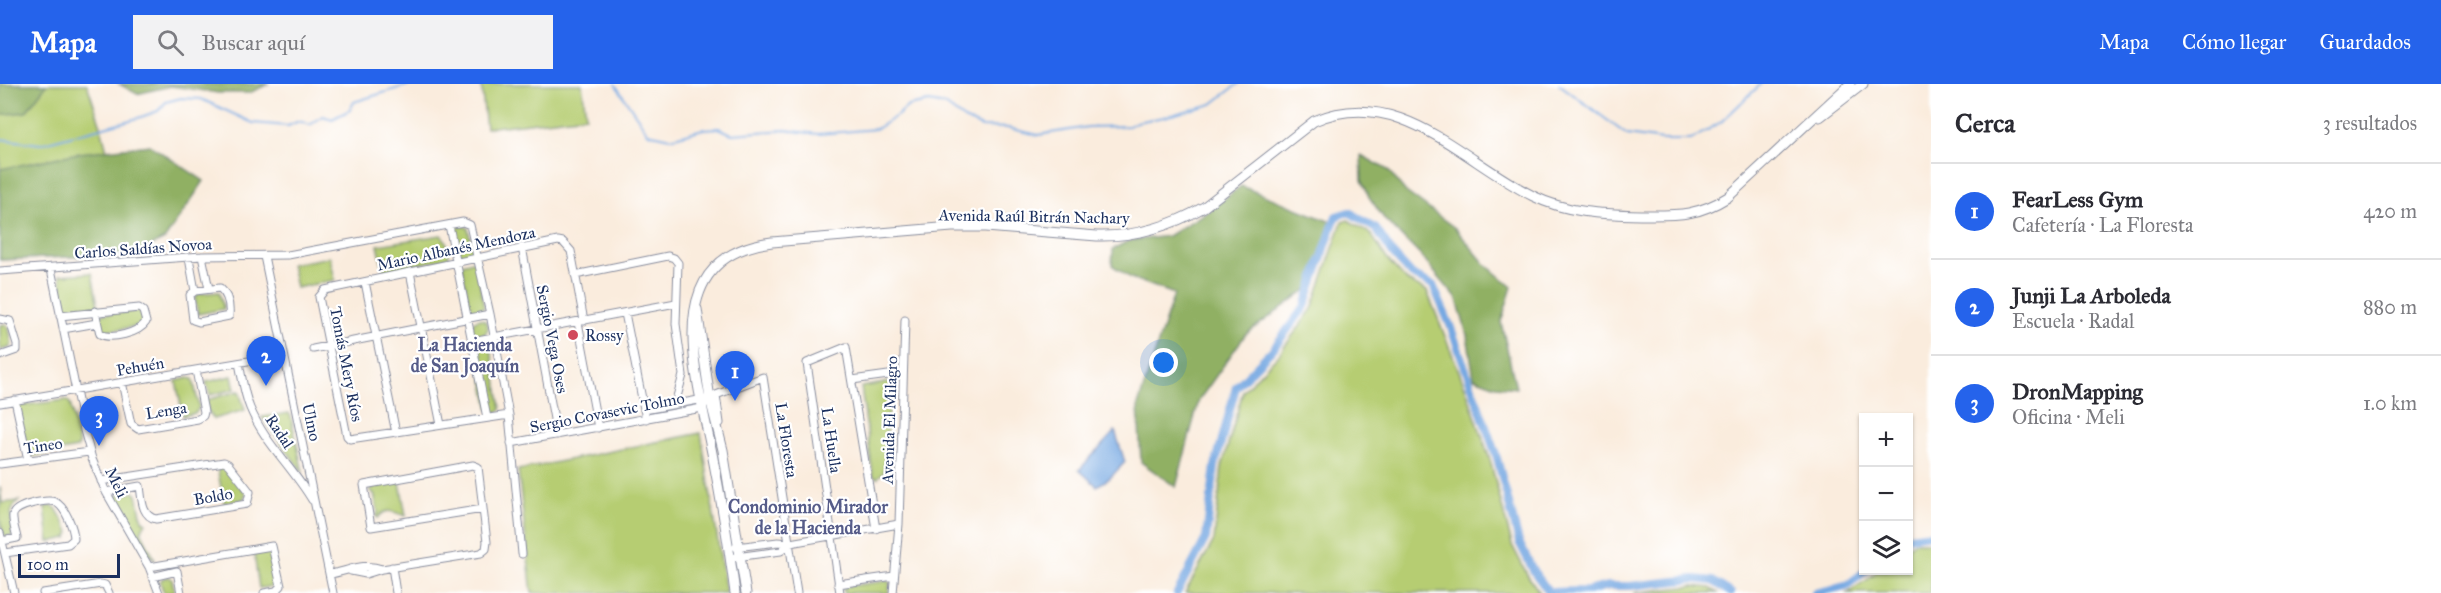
<!DOCTYPE html>
<html lang="es">
<meta charset="utf-8">
<style>
:root{--surface:#fff;--page:#f2f2f3;--text:#2b2b33;--muted:#7c7c81;--line:#e1e1e2;--accent:#2563eb}
body{margin:0;font-family:"IM FELL Great Primer",serif;background:var(--page);color:var(--text)}
.controls{position:absolute;right:18px;bottom:18px;display:grid;overflow:hidden;border-radius:0px;box-shadow:0 2px 4px #0004}
.controls button{width:54px;height:54px;display:grid;place-items:center;padding:0;border:0;border-bottom:2px solid var(--line);background:var(--surface);color:var(--text);font:30px sans-serif}
.scale{position:absolute;left:18px;bottom:15px;width:102px;box-sizing:border-box;padding-left:6px;border:3px solid #1b2f5e;border-top:0;font-size:16px;line-height:21px;white-space:nowrap;color:#1b2f5e;-webkit-text-stroke:4px #fff;paint-order:stroke}
.you{position:absolute;left:1164px;top:279px;width:21px;height:21px;margin:-15px;border:4px solid #fff;border-radius:50%;background:#1a73e8;box-shadow:0 0 0 9px #1a73e833}
.badge{display:grid;place-items:center;width:39px;height:39px;border-radius:50%;background:var(--accent);color:#fff;font-size:20px;font-weight:700}
.pin{position:absolute;translate:-50% -50px;filter:drop-shadow(0 2px 3px #0008)}
.pin::after{content:'';position:absolute;top:32px;width:21px;height:18px;background:inherit;clip-path:polygon(0 0,100% 0,50% 100%)}
.list{margin:0;padding:0;list-style:none}
h2{display:flex;justify-content:space-between;align-items:center;height:78px;margin:0;padding:0 24px;font-size:26px}
h2 small{font-size:20px;font-weight:400;color:var(--muted)}
.list li{display:grid;grid-template-columns:39px 1fr auto;gap:18px;align-items:center;box-sizing:border-box;height:96px;padding:0 24px;border-top:2px solid var(--line)}
.list b{display:block;font-size:22px;white-space:nowrap}
.list p{margin:0;font-size:20px;white-space:nowrap;color:var(--muted)}
.list em{font-size:20px;font-style:normal;color:var(--muted)}
.icon{flex:none;width:33px;height:33px;fill:none;stroke:currentColor;stroke-width:2;stroke-linecap:round;stroke-linejoin:round}
.map{position:relative;flex:none;width:1931px;height:509px;overflow:hidden}
header{display:flex;align-items:center;gap:36px;box-sizing:border-box;height:84px;padding:0 30px;background:var(--accent);color:#fff}
header strong{font-size:28px}
nav{display:flex;gap:33px;margin-inline-start:auto;font-size:21px}
.search{width:420px;height:54px;background:var(--page);display:flex;align-items:center;gap:15px;box-sizing:border-box;padding:0 21px;border-radius:0px;color:var(--muted);font-size:22px}
main{display:flex}
aside{flex:1;background:var(--surface)}
.map>svg:first-child{display:block}
</style>
<header>
<strong>Mapa</strong>
<div class="search"><svg class="icon" aria-label="search" viewBox="0 0 24 24"><circle cx="10" cy="10" r="6"/><path d="M15 15l6 6"/></svg>Buscar aquí</div>
<nav><a>Mapa</a><a>Cómo llegar</a><a>Guardados</a></nav>
</header>
<main>
<div class="map">
<svg width="1931" height="509" viewBox="0 0 1931 509">
<rect width="100%" height="100%" fill="#fff"/>
<filter id="ink" filterUnits="userSpaceOnUse"><feTurbulence type="fractalNoise" baseFrequency=".0167" numOctaves="2"/><feDisplacementMap in="SourceGraphic" scale="12" xChannelSelector="R" yChannelSelector="G"/><feConvolveMatrix kernelMatrix="1 2 1 2 8 2 1 2 1" color-interpolation-filters="sRGB"/></filter>
<filter id="wash" filterUnits="userSpaceOnUse"><feTurbulence type="fractalNoise" baseFrequency=".008" numOctaves="4" result="noise"/><feDisplacementMap in="SourceGraphic" scale="24" xChannelSelector="R" yChannelSelector="G"/><feGaussianBlur stdDeviation="1.35" result="paint"/><feColorMatrix in="noise" values="0 0 0 0 0 0 0 0 0 0 0 0 0 0 0 0 0 1.4 0 .05"/><feComposite in="paint" operator="in"/></filter>
<g filter="url(#wash)">
<rect width="100%" height="100%" fill="#faecdd"/>
<!-- green -->
<path fill="#b6cd72" stroke="#687e68" stroke-width="1.5" d="M0 0H87L99 36 134 170 0 176Z
M481 0H582L586 32 486 44Z
M1348 136 1371 150 1387 175 1407 197 1427 207 1466 305 1490 376 1512 461 1528 492 1540 509H1185L1214 456 1222 383 1243 307 1279 270 1312 225 1342 138Z
M464 142 468 144 473 166 470 170 464 172 458 168 454 147 457 143Z
M441 151 446 157 449 172 447 174 384 188 378 161Z
M330 173 335 196 296 204 291 180Z
M472 177 476 181 484 223 475 228 470 224 462 183V180Z
M92 189 98 222 67 227 65 225 60 191Z
M219 208 224 225 198 230 195 216 197 210Z
M140 227 144 238 139 242 101 248 98 234 99 230Z
M472 243a8 8 0 1 1 16 0a8 8 0 1 1-16 0Z
M6 240 9 244 12 260 9 264 0 266V241Z
M486 258 491 265 501 324V326L495 329 489 325 477 263 480 259Z
M232 292 235 305 210 311 206 298Z
M188 294 193 295 199 323 196 329 183 332 176 297Z
M891 298 884 388 877 394 873 391 861 303Z
M239 307 245 326 214 335 208 327 206 316Z
M66 316 70 319 79 361 77 364 29 373 18 322Z
M289 329 291 333 303 389 262 333Z
M701 349 726 509H532L518 386Z
M224 382 246 409 243 416 224 419 217 383Z
M400 398 406 432C395 429 387 422 378 434L376 432 378 428 374 410 370 406 373 402Z
M0 403 2 419 19 417C6 428 13 438 12 452L4 453 0 435Z
M134 408 137 411 142 436 146 439 141 447 155 476 148 470 116 416 117 411Z
M52 422 56 424 70 449 67 454 49 458 45 423Z
M1914 458H1931V509H1847L1871 493 1877 487 1908 486 1909 462Z
M266 467 270 470 275 499 272 503 259 504 254 470Z
M169 493 172 495 175 509H164L160 498 163 494Z
M886 497 890 498 889 509H844L843 503Z
M1694 502 1710 504 1718 509H1633Z"/>
<!-- forest -->
<path fill="#90b064" stroke="#567061" stroke-width="1.5" d="M0 0H47L26 28 0 31Z
M119 0H269L249 9H218L171 2 137 10Z
M150 61 204 97 165 155 134 170 0 176V85L79 69Z
M1361 71 1388 86 1406 108 1455 144 1486 181 1512 203 1501 238 1516 304 1496 302 1474 294 1467 251 1457 215 1421 172 1385 136 1369 113 1362 96Z
M1241 102 1331 138 1310 203 1245 251 1199 316 1176 403 1141 378 1138 321 1174 210 1131 194 1112 181 1113 165 1128 157 1168 152 1210 126Z"/>
<!-- water -->
<path fill="#77a9e2" stroke="#496ca0" stroke-width="1.5" d="M1115 347 1125 378 1110 394 1097 402 1079 386Z"/>
<g fill="none" stroke-linecap="round" stroke-linejoin="round">
<!-- stream -->
<path stroke="#77a9e2" stroke-width="2" d="M615 0 648 49 671 54 703 45 719 44 732 50 785 46 818 50 876 45 898 31 908 22 929 18 945 21 964 35 982 43 1008 44 1038 51 1088 43 1129 42 1136 38 1164 33 1212 20 1238 0
M1559 0 1627 51 1662 56H1691L1721 38 1761 0
M0 55 40 60 138 34 158 27 166 18 181 14 201 15 253 39 288 42 299 37 310 41 323 32 332 35 350 26 354 18 412 0"/>
<!-- canal -->
<path stroke="#77a9e2" stroke-width="8" d="M1908 453 1931 450
M1177 509 1206 454 1215 382 1236 303 1273 265 1305 222 1336 132 1349 128 1376 145 1393 170 1412 191 1433 201 1450 241 1497 374 1519 458 1534 488 1549 508 1588 507 1608 502H1630L1694 495 1713 497 1731 509
M1815 509 1846 502 1867 486"/>
</g>
</g>
<g filter="url(#ink)">
<g fill="none" stroke-linecap="round" stroke-linejoin="round">
<defs>
<path id="minor" d="M449 141 487 334
M522 163 557 351
M202 172 209 205
M264 172 333 509
M189 174 195 207 190 211 193 236 199 238 229 232C230 222 228 211 220 204L195 207
M51 185 84 346 92 375 106 408 149 483 159 509
M0 187 202 172 288 171 463 138 470 141 490 230 509 331 522 470
M410 188 441 341
M575 191 668 172 674 174 678 179 676 240 683 291 675 320
M365 198 396 349
M625 229 646 335
M60 232 139 224 143 227 146 238C139 249 111 256 100 250L95 227
M0 235 10 237 17 260V266L0 272
M578 238 598 344
M63 245 97 239
M472 257 676 219
M313 265 490 230
M239 279C242 293 244 310 250 324 264 358 293 384 312 416
M852 296 903 289
M122 298 131 340 138 345 198 335 203 332 204 328 196 286
M15 316 28 376
M0 319 284 271
M644 326 704 315
M509 331 350 355 347 352 319 213 325 206 558 157 563 158 571 167 584 237
M720 339 716 311 763 293 797 509
M511 359 702 324 705 320
M0 380 89 368
M101 397 224 378 228 380 250 408 247 420 156 435C141 432 142 414 140 402L106 408
M0 449 14 509
M2 457 17 454C16 448 12 438 13 431 15 421 47 415 55 418 65 422 74 445 74 455L68 460 5 469
M736 463 778 458 790 459 899 440
M736 473 781 467 790 459
M149 483 272 462 281 502 276 507 264 509
M392 483 396 509
M351 487 366 490 382 485 481 469 486 465 487 458 478 383 473 381 364 401 371 443 483 425
M330 490C349 487 363 478 382 485
M152 493 177 487 181 509
M838 500 894 492
M43 509 101 500 105 501 109 509
M840 509 807 279 846 263 876 445
M893 509 899 440 905 236"/>
<path id="secondary" d="M1820 33 1863 0
M697 225 710 315 723 366 746 509
M735 509C729 462 721 415 712 369 697 292 657 173 772 158L952 143H986L1097 152C1136 153 1171 142 1204 123L1314 37C1399 0 1462 77 1533 112 1567 129 1602 130 1640 131 1676 131 1696 133 1728 113L1850 0"/>
</defs>
<!-- minor casing -->
<use href="#minor" stroke="#8a8e9e" stroke-width="9"/>
<!-- secondary casing -->
<use href="#secondary" stroke="#8a8e9e" stroke-width="11"/>
<!-- minor -->
<use href="#minor" stroke="#fff" stroke-width="7"/>
<!-- secondary -->
<use href="#secondary" stroke="#fff" stroke-width="9"/>
</g>
</g>
<!-- markers -->
<circle fill="#d1495b" stroke="#fff" stroke-width="2" cx="573" cy="251" r="6"/>
<g text-anchor="middle" stroke-width="4.5" stroke-linejoin="round" paint-order="stroke">
<!-- street labels -->
<g font-size="16" fill="#1b2f5e" stroke="#fff">
<text transform="translate(1034 132) rotate(1)" y="6">Avenida Raúl Bitrán Nachary</text>
<text transform="translate(143 164) rotate(-4)" y="6">Carlos Saldías Novoa</text>
<text transform="translate(456 164) rotate(-12)" y="6">Mario Albanés Mendoza</text>
<text transform="translate(553 255) rotate(79)" y="6">Sergio Vega Oses</text>
<text transform="translate(347 280) rotate(79)" y="6">Tomás Mery Ríos</text>
<text transform="translate(140 282) rotate(-10)" y="6">Pehuén</text>
<text transform="translate(166 326) rotate(-9)" y="6">Lenga</text>
<text transform="translate(607 328) rotate(-11)" y="6">Sergio Covasevic Tolmo</text>
<text transform="translate(889 336) rotate(-88)" y="6">Avenida El Milagro</text>
<text transform="translate(312 338) rotate(78)" y="6">Ulmo</text>
<text transform="translate(280 347) rotate(56)" y="6">Radal</text>
<text transform="translate(787 356) rotate(81)" y="6">La Floresta</text>
<text transform="translate(832 356) rotate(82)" y="6">La Huella</text>
<text transform="translate(43 361) rotate(-8)" y="6">Tineo</text>
<text transform="translate(117 398) rotate(64)" y="6">Meli</text>
<text transform="translate(213 412) rotate(-10)" y="6">Boldo</text>
</g>
<!-- poi labels -->
<g font-size="16" fill="#1b2f5e" stroke="#fff" text-anchor="start">
<text x="585" y="257">Rossy</text>
</g>
<!-- neighbourhood labels -->
<g font-size="18" font-weight="bold" fill="#565c89" stroke="#fff">
<text x="465" y="267">La Hacienda<tspan x="465" dy="21">de San Joaquín</tspan></text>
<text x="808" y="429">Condominio Mirador<tspan x="808" dy="21">de la Hacienda</tspan></text>
</g>
</g>
</svg>
<div class="controls">
<button>+</button>
<button>−</button>
<button><svg class="icon" aria-label="layers" viewBox="0 0 24 24"><path d="M12 4l9 5-9 5-9-5zM3 14l9 5 9-5"/></svg></button>
</div>
<div class="scale">100 m</div>
<div class="you"></div>
<div class="pin badge" style="left:735px;top:317px">1</div>
<div class="pin badge" style="left:266px;top:302px">2</div>
<div class="pin badge" style="left:99px;top:362px">3</div>
</div>
<aside>
<h2>Cerca<small>3 resultados</small></h2>
<ul class="list">
<li><span class="badge">1</span><div><b>FearLess Gym</b><p>Cafetería · La Floresta</p></div><em>420 m</em></li>
<li><span class="badge">2</span><div><b>Junji La Arboleda</b><p>Escuela · Radal</p></div><em>880 m</em></li>
<li><span class="badge">3</span><div><b>DronMapping</b><p>Oficina · Meli</p></div><em>1.0 km</em></li>
</ul>
</aside>
</main>
